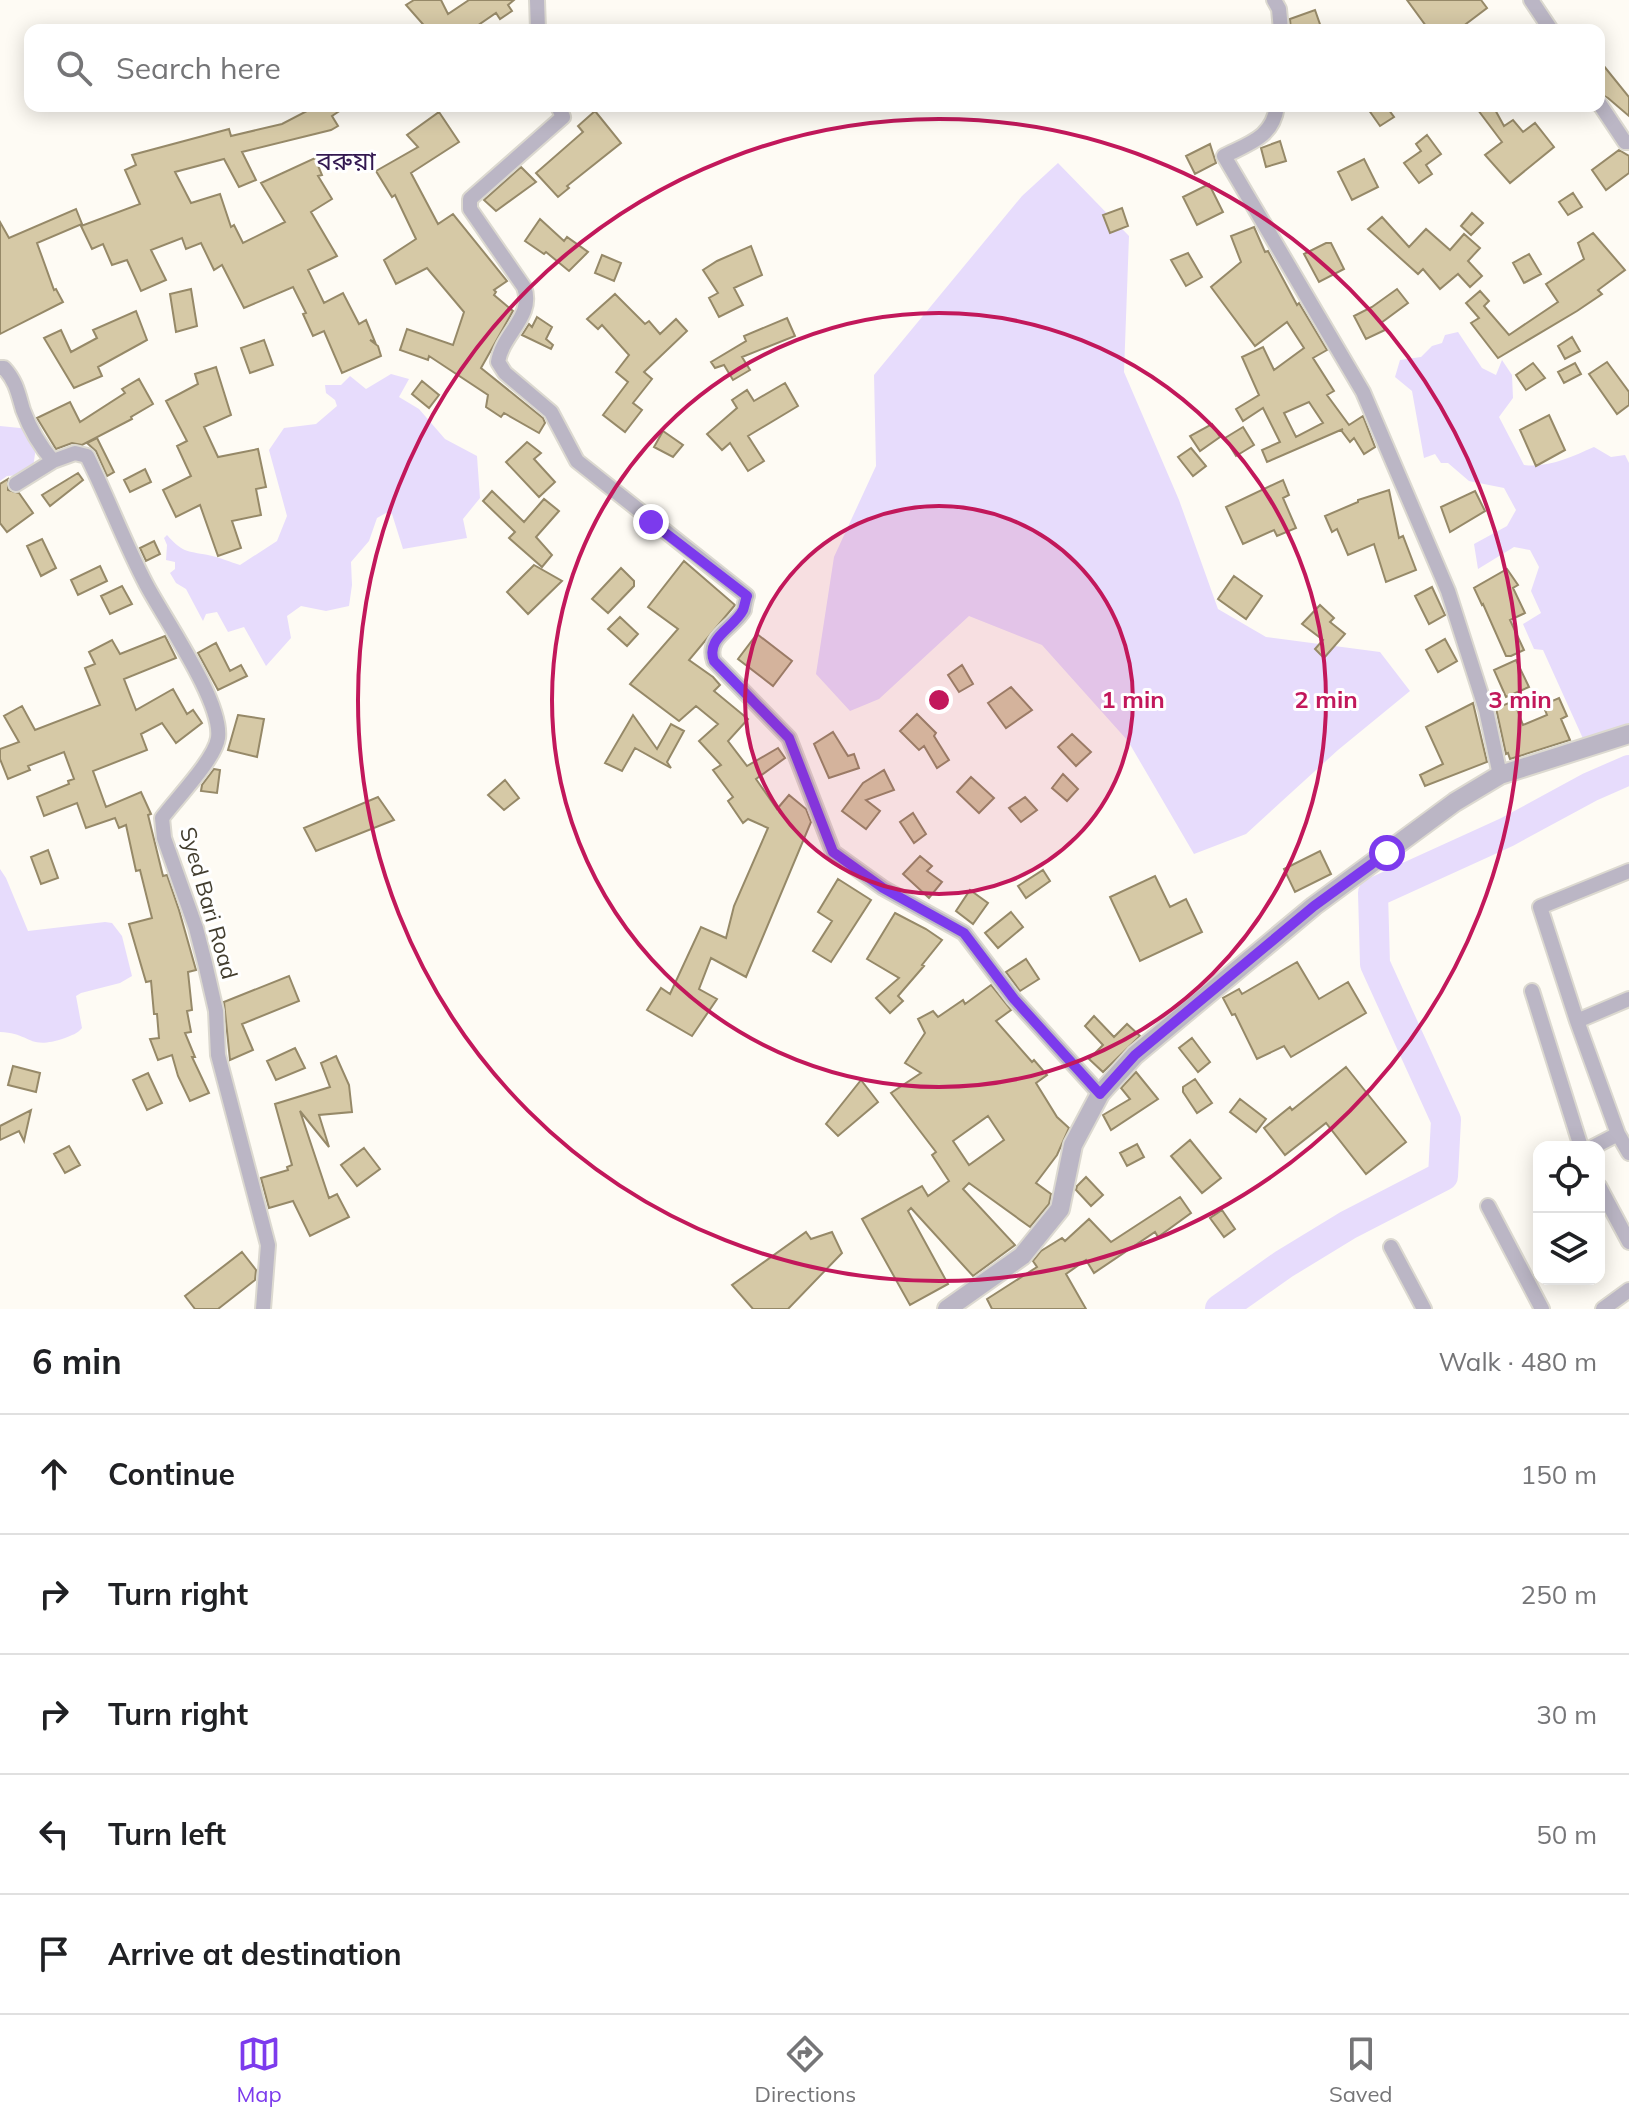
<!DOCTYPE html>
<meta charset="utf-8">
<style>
:root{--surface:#fff;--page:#f2f2f2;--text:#202124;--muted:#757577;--line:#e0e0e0;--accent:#7c3aed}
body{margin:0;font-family:Mulish,"Noto Sans Bengali",sans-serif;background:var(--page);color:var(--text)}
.controls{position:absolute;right:24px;bottom:24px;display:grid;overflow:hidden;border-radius:16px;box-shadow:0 4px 20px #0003}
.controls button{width:72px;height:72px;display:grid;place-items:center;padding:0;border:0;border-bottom:2px solid var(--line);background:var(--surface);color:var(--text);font:40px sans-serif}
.stop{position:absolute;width:24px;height:24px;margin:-18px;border:6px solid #7c3aed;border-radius:50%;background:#fff}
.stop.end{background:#7c3aed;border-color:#fff;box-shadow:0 2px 8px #0008}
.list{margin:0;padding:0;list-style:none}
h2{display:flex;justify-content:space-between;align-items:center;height:104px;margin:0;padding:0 32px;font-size:34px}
h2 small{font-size:26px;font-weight:400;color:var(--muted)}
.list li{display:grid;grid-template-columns:52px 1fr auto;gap:24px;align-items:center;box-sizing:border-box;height:120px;padding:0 32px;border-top:2px solid var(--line)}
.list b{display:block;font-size:30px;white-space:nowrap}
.list em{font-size:26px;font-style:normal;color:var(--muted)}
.icon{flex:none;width:44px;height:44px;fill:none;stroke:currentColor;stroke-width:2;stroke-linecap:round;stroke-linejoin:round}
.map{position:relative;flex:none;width:1629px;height:1309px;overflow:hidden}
.search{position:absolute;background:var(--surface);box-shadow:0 4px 20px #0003;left:24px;right:24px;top:24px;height:88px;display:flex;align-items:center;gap:20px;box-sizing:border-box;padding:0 28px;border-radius:16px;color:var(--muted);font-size:30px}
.sheet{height:704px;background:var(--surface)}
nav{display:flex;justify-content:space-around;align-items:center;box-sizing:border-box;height:112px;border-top:2px solid var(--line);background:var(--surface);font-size:22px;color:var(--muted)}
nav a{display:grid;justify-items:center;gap:4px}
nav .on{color:var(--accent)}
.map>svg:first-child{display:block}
</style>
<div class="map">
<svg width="1629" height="1309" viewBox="0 0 1629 1309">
<rect width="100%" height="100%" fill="#fefbf4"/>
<!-- water -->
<path fill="#e7dcfc" d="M1058 163 1129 236 1124 372 1179 500 1218 609 1266 637 1380 652 1410 691 1338 750 1246 834 1194 854 1128 741 1042 645 969 616 879 699 850 711 816 674 834 557 876 466 874 375 1022 196Z
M1458 332 1482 368 1496 375 1502 360 1512 375 1513 398 1499 417 1524 465C1549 468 1571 457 1594 447L1611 457 1625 455 1629 463V726L1585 743 1543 650 1534 649 1523 624 1541 613 1531 591 1539 567 1530 550 1514 547 1478 569 1474 544 1507 526 1516 510 1504 488 1469 481 1448 463H1441L1435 454 1424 458 1412 391 1395 377 1400 360 1421 357 1432 346 1442 343 1445 335Z
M391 374 409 379 399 397 419 409 445 439 477 456 480 498 463 519 467 538 403 549 392 514 386 513 377 518 369 541 351 562 352 585 349 606 326 611 301 606 287 616 291 638 266 666 244 627 228 632 217 612 206 614 203 621 186 589 176 583 170 573 175 569V562L166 560 167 545 164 538 167 535C182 552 186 551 208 555 219 557 230 562 240 565L277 541 287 516 269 450 284 428 316 424 337 406 335 400 326 393 325 385H341L350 376 366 389Z
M0 426 30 429 37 441 32 474 7 476 0 481Z
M0 869 6 878 28 931 105 922 112 923 122 936 132 976 120 983 81 993 76 996 82 1028C77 1034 72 1035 65 1038 27 1051 32 1033 0 1032Z"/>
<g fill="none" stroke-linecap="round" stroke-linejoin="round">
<!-- river -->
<path stroke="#e7dcfc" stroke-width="30" d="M1220 1309 1284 1264 1348 1225 1443 1176 1446 1120 1375 964 1373 893 1507 832 1590 787 1629 770"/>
</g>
<!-- building -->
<path fill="#d6c9a6" stroke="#968968" stroke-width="2" fill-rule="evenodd" d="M414 0H441L448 14 469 0H514L508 5 512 11 500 19 496 13 471 30H428L406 5Z
M1407 0H1481L1487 8 1458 30H1429Z
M1315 10 1322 30H1291L1290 19Z
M1599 60 1629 97V116L1608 98 1599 93Z
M306 106H347L332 116 338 126 331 130 242 152 256 180 239 187 224 159 175 172 191 203 220 194 231 227 234 225 243 243 285 222 261 183 315 158 322 175 318 176 332 199 311 212 337 256 308 270 324 303 343 293 359 324 366 320 375 342 370 340 378 346 381 356 342 373 324 331 313 336 303 314 306 313 293 287 244 308 222 265 214 270 201 243 186 249 182 238 151 250 166 280 141 291 127 260 112 265 103 244 92 249 81 226 140 204 125 170 136 165 132 155 229 129 231 136 282 124 309 110Z
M1366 106H1386L1394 117 1380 126Z
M1475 106H1493L1504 126 1513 120 1523 132 1535 123 1554 147 1510 183 1485 155 1502 142Z
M595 111 621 143 567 186 569 188 558 197 536 173 583 132 578 126Z
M439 112 459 142 411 173 438 224 453 214 507 281 494 290 496 292 494 295 513 311 481 368 543 418 545 423 539 433 504 413 501 417 486 407 488 395 429 356 428 360 400 350 407 329 453 345 464 312 427 268 396 284 384 260 416 239 395 195 392 197 376 171 418 147 407 135Z
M1427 135 1441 154 1426 165 1432 174 1419 183 1404 163 1421 151 1416 144Z
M1280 141 1286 161 1266 167 1261 148Z
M1210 144 1216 163 1195 174 1186 156Z
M1619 150 1629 156V173L1606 190 1592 170Z
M1364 159 1378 187 1352 200 1338 172Z
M521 167 536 182 496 211 484 200Z
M1209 184 1223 212 1197 225 1183 197Z
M1573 193 1582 207 1568 215 1559 202Z
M1122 208 1128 226 1110 233 1103 215Z
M76 209 82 224 37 243 54 290 56 289 63 302 0 334V222L9 238Z
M1472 213 1483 223 1471 235 1461 226Z
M1382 217 1409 247 1426 229 1450 250 1464 234 1480 248 1468 261 1482 276 1470 287 1458 274 1440 289 1423 269 1418 274 1368 229Z
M540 219 564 241 567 237 588 252 569 271 546 252 544 254 525 241Z
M1254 227 1265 252 1268 251 1297 305 1299 303 1327 350 1313 358 1334 391 1327 395 1349 425 1363 416 1375 447 1364 454 1354 438 1350 442 1341 430 1343 429 1267 462 1262 450 1280 442 1263 408 1243 421 1236 409 1259 395 1242 357 1263 347 1274 370 1304 348 1287 322 1255 346 1211 287 1241 262 1231 236ZM1309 402 1323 423 1296 437 1284 413Z
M1593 233 1625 270 1598 290 1602 294 1577 311 1498 358 1471 323 1479 318 1466 303 1480 291 1489 301 1484 306 1509 335 1558 302 1546 284 1584 259 1578 243Z
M1326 243H1331L1344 269 1319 282 1304 254Z
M751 246 762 275 734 288 743 305 719 317 709 298 718 293 703 270 717 261Z
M1188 253 1202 277 1186 286 1171 260Z
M1529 254 1541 274 1524 283 1513 263Z
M602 255 621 263 614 281 595 273Z
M191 289 197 326 176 332 170 294Z
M1397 289 1408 303 1381 323 1385 330 1366 339 1354 316 1372 307Z
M615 294 645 324 649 321 660 334 676 319 687 331 644 372 652 379 633 403 642 410 625 432 603 415 628 382 616 372 629 355 602 325 598 329 587 319Z
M136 311 147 340 98 367 102 376 74 388 44 338 61 330 71 352 97 338 93 330Z
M537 317 552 327 546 339 553 345 551 349 522 335 529 324 532 327Z
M787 318 795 336 742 357 750 370 733 380 724 365 715 368 711 362 746 341 744 336Z
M1572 337 1580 351 1565 359 1558 346Z
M264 340 273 365 250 373 241 348Z
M1607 362 1629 392V405L1617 414 1589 374Z
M1533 363 1545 378 1526 390 1516 375Z
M1575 363 1581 374 1564 383 1558 372Z
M216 367 231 415 204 427 218 457 258 449 266 487 256 489 261 515 232 521 241 548 218 556 200 505 176 517 163 490 191 476 177 446 187 441 166 401 198 384 195 374Z
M139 379 153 404 131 417 132 419 82 445 72 443 56 449 37 418 70 402 80 422 125 393 122 389Z
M422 381 439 395 429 408 412 394Z
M785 383 798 406 748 436 764 461 748 471 730 443 722 450 707 434 737 408 732 400 747 390 754 401Z
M1549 415 1565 450 1536 466 1520 430Z
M1212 424 1220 437 1200 451 1190 436Z
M1243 427 1254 445 1236 456 1225 438Z
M663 431 683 445 673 457 654 447Z
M97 438 114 472 107 476 96 451 87 443Z
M527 442 541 453 534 459 555 482 539 497 506 462Z
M1191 448 1206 466 1193 476 1178 457Z
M145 469 151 482 130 492 124 480Z
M78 473 83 480 50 506 42 495Z
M8 479V490L19 493 33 513 7 532 0 523V484Z
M1283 480 1289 495 1283 498 1296 528 1277 536 1274 530 1243 544 1226 507Z
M1389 490 1399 538 1403 536 1416 570 1386 582 1374 544 1348 555 1337 529 1332 532 1325 516 1358 502V500Z
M492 491 524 522 544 499 559 511 536 537 552 555 542 567 509 538 515 532 483 501Z
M1475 491 1485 511 1450 532 1441 507Z
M42 539 56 568 41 576 27 546Z
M154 541 160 554 146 561 140 548Z
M684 561 735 605 689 660 713 677 720 685 714 691 748 719 728 741 747 766 778 748 785 758 756 779 777 809 789 795 806 809 811 822 746 977 711 958 699 989 717 999 692 1036 647 1010 661 988 670 994 701 927 726 938 734 906 768 828 748 819 743 823 728 801 733 797 713 770 721 765 699 741 718 724 696 706 679 721 630 684 678 629 648 607Z
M534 565 562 581 528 614 507 592Z
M100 566 107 581 78 595 71 580Z
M621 568 634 581V586L608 613 592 599Z
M1507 569 1518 585 1513 588 1525 613 1510 620 1524 650 1511 656H1506L1483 604 1482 605 1474 588Z
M1234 576 1262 596 1246 619 1218 599Z
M122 586 132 604 110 614 101 596Z
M1432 587 1445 615 1429 624 1415 596Z
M1320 605 1334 618 1330 622 1345 634 1324 658 1315 649 1323 640 1302 624Z
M620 617 638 634 627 646 608 629Z
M757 634 792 661 773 686 738 659Z
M165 636 176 658 124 679 136 710 173 689 187 714 193 710 202 723 176 743 162 723 141 734 147 750 93 771 106 807 141 792 151 814 148 815 163 876 167 875 179 910 196 970 188 972 192 1010 187 1011 191 1032 185 1033 195 1057H192L209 1093 190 1101 178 1076 172 1055 158 1060 150 1039 159 1038 157 1014H154L151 981 146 982 129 924 152 918 140 870 136 871 126 825 119 828 115 818 86 828 77 803 44 816 37 797 69 784 68 781 74 779 64 752 28 766 30 770 8 779 0 759V749L19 742 4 716 22 706 35 730 100 705 85 668 95 664 89 652 112 640 120 654Z
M1445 639 1457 661 1438 672 1426 650Z
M216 643 230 671 241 665 247 676 218 690 198 653Z
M1516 660 1529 687 1506 697 1494 670Z
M962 665 973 684 959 692 948 675Z
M1011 687 1032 710 1006 728 988 703Z
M1559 698 1567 716 1561 719 1570 740 1510 759 1508 753 1506 754 1496 708 1514 701 1523 725 1547 715 1543 705Z
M1473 703 1487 762 1425 786 1420 775 1443 764 1426 727Z
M917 714 936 733 934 736 949 760 937 768 924 746 919 750 900 731Z
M238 715 264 719 257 757 228 750Z
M633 715 657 749 671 724 684 731 667 762 671 768 635 748 622 771 605 763Z
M833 732 848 756 854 754 859 768 829 778 814 744Z
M1072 734 1091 752 1076 766 1058 747Z
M214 769 220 770 217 793 201 791 202 785Z
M884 770 894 790 866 800 880 811 866 829 842 811 863 783Z
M1063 774 1078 789 1067 801 1052 788Z
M971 777 994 798 979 813 957 792Z
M505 780 519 798 504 810 488 795Z
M378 797 394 820 316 851 304 828Z
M1025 797 1037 810 1021 822 1009 808Z
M913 813 926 834 914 843 900 822Z
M48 850 58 878 41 884 31 857Z
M1320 851 1331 874 1295 892 1284 869Z
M920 856 932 866 927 871 942 882 929 898 903 874Z
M1043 870 1050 881 1026 898 1018 886Z
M1155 876 1170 907 1186 899 1202 932 1140 961 1110 897Z
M838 879 871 900 831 962 813 951 832 921 818 912Z
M970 890 988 903 973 924 956 911Z
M1011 912 1023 927 998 948 985 933Z
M895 913 926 929 942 940 922 965 924 966 898 996 903 1001 890 1013 876 998 899 978 867 959Z
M1026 959 1039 979 1020 991 1006 972Z
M1297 962 1319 999 1348 982 1366 1013 1291 1057 1284 1046 1257 1059 1235 1014 1232 1015 1223 998 1239 989 1242 994Z
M289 976 299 1001 242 1024 253 1050 230 1060 224 1002Z
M991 985 1011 1010 996 1021 1032 1062 1034 1060 1047 1075 1036 1083 1057 1117 1069 1128 1057 1155 1036 1183 1051 1194 1049 1204 1030 1227 969 1183 963 1189 1015 1245 973 1276 911 1208 908 1211 948 1284 910 1305 862 1219 922 1186 928 1196 949 1181 932 1155 936 1152 891 1093 921 1073 905 1063 925 1033 918 1019 933 1011 938 1017 963 1000 965 1004ZM988 1116 1004 1140 969 1165 953 1141Z
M1094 1016 1114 1037 1127 1024 1140 1036 1103 1072 1089 1059 1103 1045 1085 1026Z
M1192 1038 1210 1062 1198 1072 1179 1048Z
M295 1048 305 1068 276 1080 267 1061Z
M336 1056 349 1085 352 1112 319 1115 329 1147 300 1111 329 1198 337 1194 349 1217 310 1236 293 1201 269 1208 261 1178 288 1170 287 1167 292 1165 275 1104 330 1087 321 1063Z
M13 1066 40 1073 36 1092 8 1085Z
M1346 1067 1406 1142 1366 1174 1326 1123 1285 1155 1264 1128 1290 1107 1292 1110Z
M1136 1072 1158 1099 1111 1130 1103 1115 1130 1099 1121 1088Z
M148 1073 162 1103 147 1110 133 1080Z
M1195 1079 1212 1103 1197 1113 1183 1092V1087Z
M861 1080 878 1102 838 1136 826 1124Z
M1240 1099 1266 1119 1256 1132 1230 1112Z
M31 1110 24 1141 19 1131 0 1140V1126Z
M1190 1140 1221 1178 1202 1193 1171 1156Z
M1137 1144 1144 1157 1127 1166 1120 1153Z
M69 1146 80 1165 65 1173 54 1154Z
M364 1148 380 1169 357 1186 341 1165Z
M1086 1177 1103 1195 1091 1206 1076 1190 1077 1186Z
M1180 1197 1191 1213 1158 1237 1155 1232 1094 1273 1086 1260 1066 1274 1086 1309H992L987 1299 1037 1267 1033 1261 1041 1251 1062 1238 1065 1241 1089 1219 1111 1242Z
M1222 1210 1235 1229 1224 1237 1210 1218Z
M806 1232 811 1239 832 1232 842 1253 788 1309H753L732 1285Z
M242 1252 256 1270 255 1280 218 1309H195L185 1296Z"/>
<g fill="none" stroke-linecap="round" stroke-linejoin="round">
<defs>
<path id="minor" d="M537 0 538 30
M1274 0 1279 9 1281 30
M1531 0 1551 30
M1599 103 1625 142H1629
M558 106 563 117 470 199V209L524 287C535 316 502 334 498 362L505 373 551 412 577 461 747 596C746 598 744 608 744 610 734 628 705 637 714 661L789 738 833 852 883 888 964 933 1014 999 1100 1094
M1277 106C1273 137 1250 143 1224 156L1363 392 1448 591 1486 710 1500 775
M0 368H4C16 381 18 393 23 410 30 429 40 446 53 461L75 453 87 456C108 498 124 542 146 584 163 617 223 702 218 738 215 759 176 799 162 818L164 838 196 928 205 963 216 1011 218 1055 268 1245 263 1309
M16 484 53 461
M1629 871 1540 907 1577 1021 1618 1134 1629 1153
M1532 991 1581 1147
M1577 1021 1629 999
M1593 1147 1618 1134
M1599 1186 1629 1242
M1488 1206 1542 1309
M1391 1247 1424 1309
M1603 1309 1629 1290"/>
<path id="tertiary" d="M947 1309 1022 1256 1060 1209 1073 1145 1100 1094 1135 1055 1314 906 1455 802 1500 775 1629 734"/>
</defs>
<!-- minor casing -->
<use href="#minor" stroke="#dcd9d0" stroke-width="18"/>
<!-- tertiary casing -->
<use href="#tertiary" stroke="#dcd9d0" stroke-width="22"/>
<!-- minor -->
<use href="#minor" stroke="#bbb6c5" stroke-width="14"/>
<!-- tertiary -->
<use href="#tertiary" stroke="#bbb6c5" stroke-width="18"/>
</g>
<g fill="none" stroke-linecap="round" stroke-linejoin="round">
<!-- route -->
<path stroke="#7c3aed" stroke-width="10" d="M651 522 747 596C746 598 744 608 743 610 734 628 705 638 714 661L789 738 833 852 883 888 964 933 1014 999 1100 1094 1135 1055 1314 906 1387 853"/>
</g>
<!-- distance rings -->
<circle cx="939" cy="700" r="194" fill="#c2185b" fill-opacity=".12"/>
<g fill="none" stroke="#c2185b" stroke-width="4">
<circle cx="939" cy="700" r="194"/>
<circle cx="939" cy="700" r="387"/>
<circle cx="939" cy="700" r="581"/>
</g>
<g text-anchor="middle" stroke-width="6" stroke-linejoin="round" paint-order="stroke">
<!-- street labels -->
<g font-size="22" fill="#423d2e" stroke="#fff">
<text transform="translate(209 903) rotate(74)" y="8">Syed Bari Road</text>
</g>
<!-- quarter labels -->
<g font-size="26" fill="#331851" stroke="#fff">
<text x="346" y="170">বরুয়া</text>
</g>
</g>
<circle cx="939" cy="700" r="12" fill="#c2185b" stroke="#fff" stroke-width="4"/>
<g font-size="24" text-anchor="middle" font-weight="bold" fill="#c2185b" stroke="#fff" stroke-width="6" stroke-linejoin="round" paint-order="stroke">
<text x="1133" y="708">1 min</text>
<text x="1326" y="708">2 min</text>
<text x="1520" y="708">3 min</text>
</g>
</svg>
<div class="controls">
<button><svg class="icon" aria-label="locate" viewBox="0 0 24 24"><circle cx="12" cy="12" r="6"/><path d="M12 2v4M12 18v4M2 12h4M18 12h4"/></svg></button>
<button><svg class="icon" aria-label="layers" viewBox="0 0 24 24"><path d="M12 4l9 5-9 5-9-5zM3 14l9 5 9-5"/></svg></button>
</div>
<div class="stop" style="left:1387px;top:853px"></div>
<div class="stop end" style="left:651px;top:522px"></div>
<div class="search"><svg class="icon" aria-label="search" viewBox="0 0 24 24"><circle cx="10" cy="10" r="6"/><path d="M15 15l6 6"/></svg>Search here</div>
</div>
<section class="sheet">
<h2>6 min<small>Walk · 480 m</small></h2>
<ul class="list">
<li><svg class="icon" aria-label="ahead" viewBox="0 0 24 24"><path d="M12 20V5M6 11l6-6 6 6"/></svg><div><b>Continue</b></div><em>150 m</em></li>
<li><svg class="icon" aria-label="right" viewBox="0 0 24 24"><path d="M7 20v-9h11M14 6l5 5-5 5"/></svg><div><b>Turn right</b></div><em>250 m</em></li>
<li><svg class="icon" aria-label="right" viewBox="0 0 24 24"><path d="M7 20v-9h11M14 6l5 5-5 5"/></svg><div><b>Turn right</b></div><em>30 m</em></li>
<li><svg class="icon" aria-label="left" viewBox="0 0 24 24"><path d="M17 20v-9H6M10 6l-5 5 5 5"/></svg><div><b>Turn left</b></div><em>50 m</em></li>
<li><svg class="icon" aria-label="arrive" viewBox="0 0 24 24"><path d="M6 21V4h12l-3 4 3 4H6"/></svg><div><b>Arrive at destination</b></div></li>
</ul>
</section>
<nav>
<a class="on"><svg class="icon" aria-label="map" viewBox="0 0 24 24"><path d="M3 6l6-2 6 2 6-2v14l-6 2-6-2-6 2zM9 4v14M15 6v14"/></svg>Map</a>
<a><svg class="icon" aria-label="directions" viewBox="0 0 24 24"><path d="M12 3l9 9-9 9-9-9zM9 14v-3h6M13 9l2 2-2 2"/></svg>Directions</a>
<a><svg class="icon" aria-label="saved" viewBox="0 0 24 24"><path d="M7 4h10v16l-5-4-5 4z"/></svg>Saved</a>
</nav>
